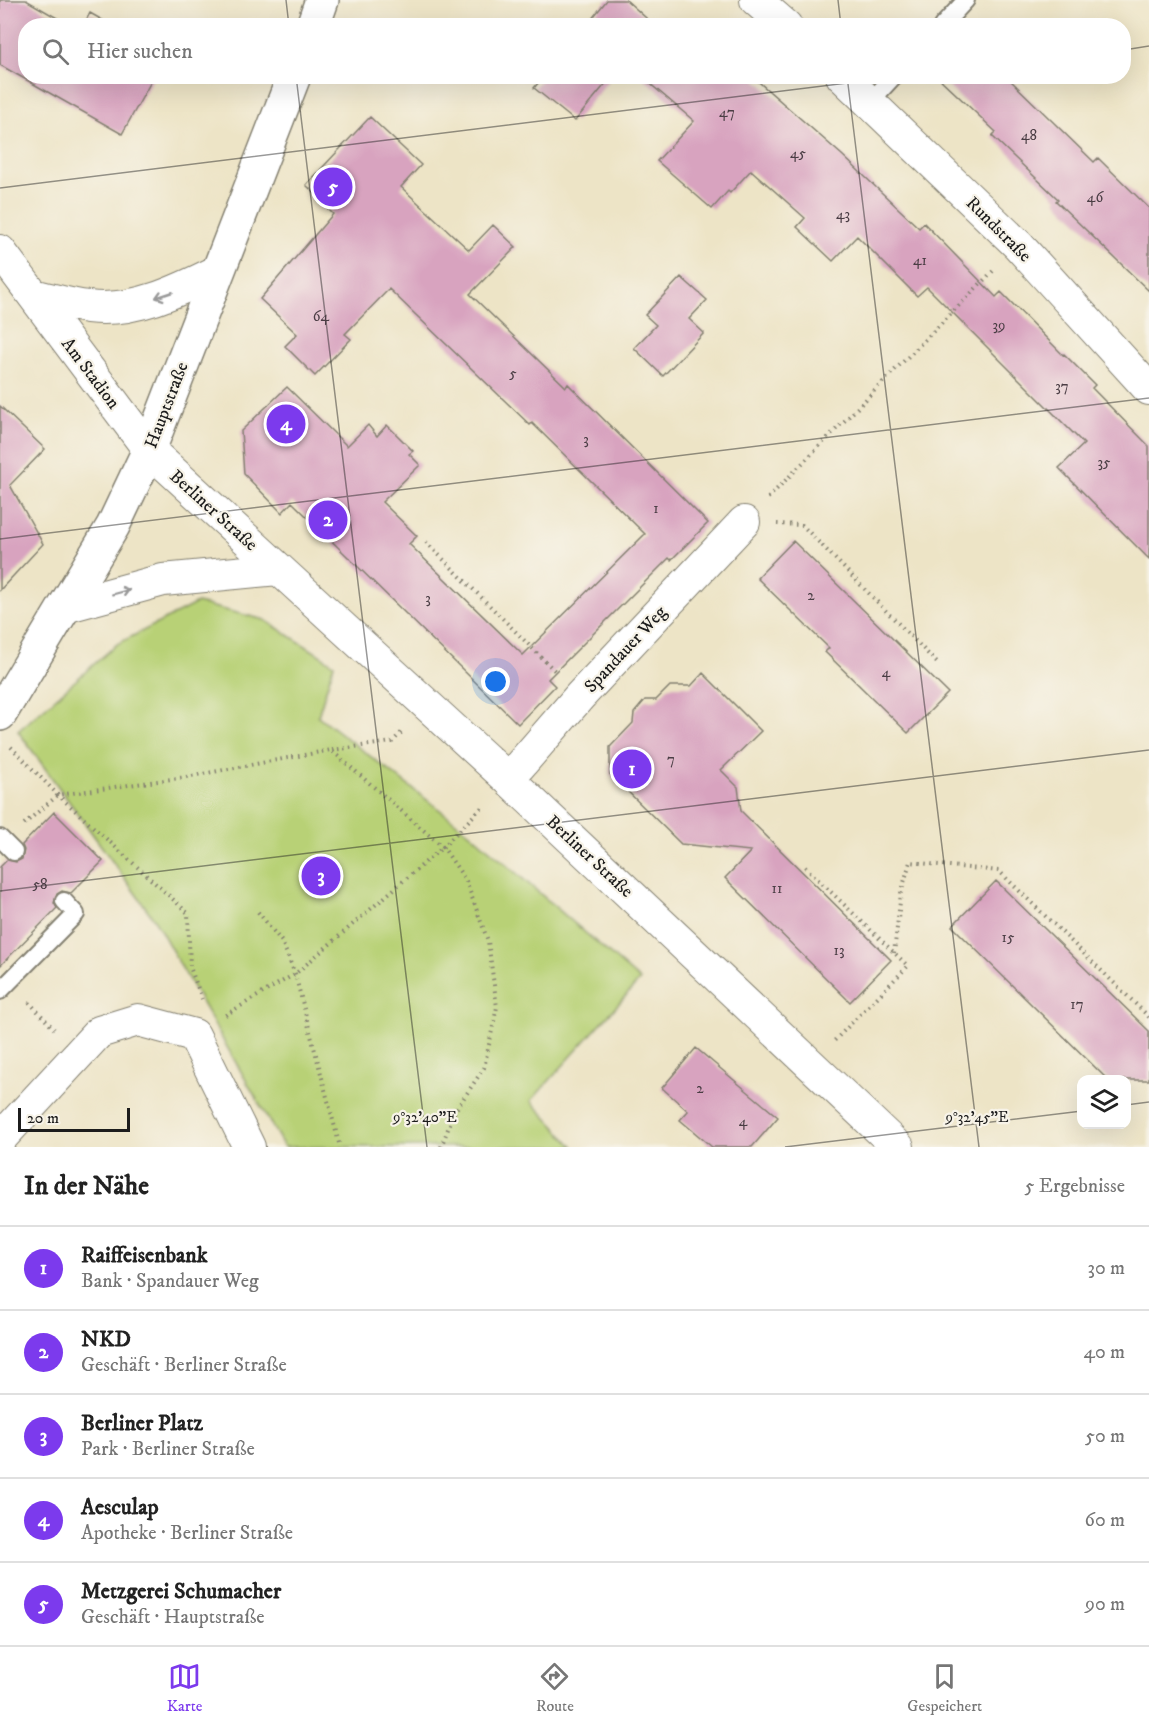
<!DOCTYPE html>
<html lang="de">
<meta charset="utf-8">
<style>
:root{--surface:#fff;--page:#f2f2f2;--text:#222;--muted:#767676;--line:#e0e0e0;--accent:#7c3aed}
body{margin:0;font-family:"IM FELL DW Pica",serif;background:var(--page);color:var(--text)}
.controls{position:absolute;right:18px;bottom:18px;display:grid;overflow:hidden;border-radius:12px;box-shadow:0 6px 24px #0002}
.controls button{width:54px;height:54px;display:grid;place-items:center;padding:0;border:0;border-bottom:2px solid var(--line);background:var(--surface);color:var(--text);font:30px sans-serif}
.scale{position:absolute;left:18px;bottom:15px;width:112px;box-sizing:border-box;padding-left:6px;border:3px solid #1c1c1c;border-top:0;font-size:16px;line-height:21px;white-space:nowrap;color:#1c1c1c;-webkit-text-stroke:4px #f7f3e8;paint-order:stroke}
.you{position:absolute;left:496px;top:682px;width:21px;height:21px;margin:-15px;border:4px solid #fff;border-radius:50%;background:#1a73e8;box-shadow:0 0 0 9px #1a73e833}
.badge{display:grid;place-items:center;width:39px;height:39px;border-radius:50%;background:var(--accent);color:#fff;font-size:20px;font-weight:700}
.pin{position:absolute;translate:-50% -50%;border:3px solid #fff;box-shadow:0 2px 6px #0006}
.list{margin:0;padding:0;list-style:none}
h2{display:flex;justify-content:space-between;align-items:center;height:78px;margin:0;padding:0 24px;font-size:26px}
h2 small{font-size:20px;font-weight:400;color:var(--muted)}
.list li{display:grid;grid-template-columns:39px 1fr auto;gap:18px;align-items:center;box-sizing:border-box;height:84px;padding:0 24px;border-top:2px solid var(--line)}
.list b{display:block;font-size:22px;white-space:nowrap}
.list p{margin:0;font-size:20px;white-space:nowrap;color:var(--muted)}
.list em{font-size:20px;font-style:normal;color:var(--muted)}
.icon{flex:none;width:33px;height:33px;fill:none;stroke:currentColor;stroke-width:2;stroke-linecap:round;stroke-linejoin:round}
.map{position:relative;flex:none;width:1149px;height:1147px;overflow:hidden}
.search{position:absolute;background:var(--surface);box-shadow:0 6px 24px #0002;left:18px;right:18px;top:18px;height:66px;display:flex;align-items:center;gap:15px;box-sizing:border-box;padding:0 21px;border-radius:24px;color:var(--muted);font-size:22px}
.sheet{height:498px;background:var(--surface)}
nav{display:flex;justify-content:space-around;align-items:center;box-sizing:border-box;height:84px;border-top:2px solid var(--line);background:var(--surface);font-size:16px;color:var(--muted)}
nav a{display:grid;justify-items:center;gap:3px}
nav .on{color:var(--accent)}
.map>svg:first-child{display:block}
</style>
<div class="map">
<svg width="1149" height="1147" viewBox="0 0 1149 1147">
<rect width="100%" height="100%" fill="#f7f3e8"/>
<filter id="ink" filterUnits="userSpaceOnUse"><feTurbulence type="fractalNoise" baseFrequency=".0167" numOctaves="2"/><feDisplacementMap in="SourceGraphic" scale="12" xChannelSelector="R" yChannelSelector="G"/><feConvolveMatrix kernelMatrix="1 2 1 2 8 2 1 2 1" color-interpolation-filters="sRGB"/></filter>
<filter id="wash" filterUnits="userSpaceOnUse"><feTurbulence type="fractalNoise" baseFrequency=".008" numOctaves="4" result="noise"/><feDisplacementMap in="SourceGraphic" scale="24" xChannelSelector="R" yChannelSelector="G"/><feGaussianBlur stdDeviation="1.35" result="paint"/><feColorMatrix in="noise" values="0 0 0 0 0 0 0 0 0 0 0 0 0 0 0 0 0 1.4 0 .05"/><feComposite in="paint" operator="in"/></filter>
<g filter="url(#wash)">
<rect width="100%" height="100%" fill="#ede4c6"/>
<!-- green -->
<path fill="#b8d176" stroke="#6a7649" stroke-width="1.5" d="M197 603 265 620 334 664 318 716 470 833 640 980 531 1101 574 1147H284L154 919 18 731 117 644Z"/>
<g id="blocks">
<!-- building -->
<path fill="#d8a3bf" d="M0 0H26L71 26H26V76H154L122 134 0 65Z
M607 0H626L655 26H586Z
M90 13 113 26H83Z
M544 76H612L575 121 534 88Z
M641 76H752L842 155 919 228 924 223 996 297 1001 292 1063 355 1064 354 1095 385 1092 388 1149 446V559L1059 468 1084 444 927 287 917 296 857 236 833 261 797 227 805 218 751 170 730 193 728 191 712 209 657 161 694 121Z
M937 76H1006L1094 162 1098 158 1149 208V291L1056 201 1058 199 992 136 996 132Z
M370 117 421 165 401 187 469 250 493 225 516 247 470 294 566 387 568 384 708 523 671 560 669 558 548 679 555 686 518 724 292 502 282 513 244 474 241 431 287 387 347 446 368 425 377 436 387 425 413 451 409 454 420 465 382 502 417 536 409 544 523 655 645 534 532 423 530 425 389 289 345 334 351 339 315 376 285 346 297 334 260 299 333 214 323 204 325 203 306 185Z
M681 277 707 300 689 319 704 333 663 376 634 348 656 325 645 315Z
M0 406 45 449 10 485 43 544 0 590Z
M793 541 948 693 908 733 825 652 829 648 757 578Z
M703 673 761 731 721 770 738 787 741 811 891 960 850 1002 725 878 751 851 681 844 610 774V747L633 723 634 713 645 700H656L670 686H691Z
M54 812 103 861 71 893 62 891 57 894 54 903 57 908 0 966V867L7 860 16 862 22 859 24 850 22 845Z
M996 881 1149 1031V1080H1108L952 926Z
M696 1048 778 1117 752 1147H712L680 1120 688 1111 662 1088Z"/>
</g>
</g>
<g filter="url(#ink)">
<use href="#blocks" fill-opacity="0" stroke="#848071" stroke-width="1.5"/>
<g fill="none" stroke-linecap="round" stroke-linejoin="round">
<defs>
<path id="lane" d="M942 26 966 0
M870 102 894 76
M0 838 14 852
M0 991 76 914 64 901"/>
<path id="street" d="M756 0 786 26
M842 76 1018 245 1149 389
M0 251 149 450 508 779 898 1147
M33 295C51 299 70 305 88 307 133 313 178 291 218 271
M64 607 163 580 278 569
M508 779 580 696 744 522
M0 1139 99 1032 138 1020 194 1035 249 1147"/>
<path id="secondary" d="M313 26 322 0
M0 714 113 526 149 450 294 76"/>
</defs>
<!-- lane casing -->
<use href="#lane" stroke="#848071" stroke-width="20"/>
<!-- street casing -->
<use href="#street" stroke="#848071" stroke-width="34"/>
<!-- secondary casing -->
<use href="#secondary" stroke="#848071" stroke-width="36"/>
<!-- path -->
<path stroke="#848071" stroke-width="4" stroke-dasharray="1.5 4.5" stroke-linecap="butt" d="M768 498 995 269
M777 524 802 525 939 665
M426 542 557 673
M11 747 58 795 188 913 190 967 202 999
M332 750 392 742 403 731
M24 824 58 795 186 777 331 750 443 847 295 974 222 1017
M805 867 908 966 834 1041
M258 912 282 942 295 974 340 1147
M894 953 901 893 910 862 999 871 1149 1017
M29 1002 54 1029
M441 1147 455 1111 484 1068 497 1007 488 941 466 881 443 847 484 805"/>
<!-- lane -->
<use href="#lane" stroke="#fff" stroke-width="16"/>
<!-- street -->
<use href="#street" stroke="#fff" stroke-width="32"/>
<!-- secondary -->
<use href="#secondary" stroke="#fff" stroke-width="33"/>
</g>
<!-- one-way arrows -->
<defs><path id="oneway-shaft" d="M-6 0H5M1.5-3L5.5 0L1.5 3" fill="none" stroke-width="1.6" stroke-linecap="round" stroke-linejoin="round" transform="scale(1.5)"/></defs>
<g stroke="#999">
<use href="#oneway-shaft" transform="translate(164 295) rotate(162)"/>
<use href="#oneway-shaft" transform="translate(121 592) rotate(-15)"/>
</g>
</g>
<!-- ticks -->
<path fill="none" stroke="#1c1c1c" stroke-width="1.5" stroke-opacity="0.45" d="M286 0 289 26M838 0 841 26M1124 50 1149 46M296 76 427 1147M847 76 979 1147M0 188 904 76M0 539 1149 398M0 891 1149 750M1126 1105 1149 1102M785 1147 1082 1111"/>
<g text-anchor="middle" stroke-width="4.5" stroke-linejoin="round" paint-order="stroke">
<!-- number labels -->
<g font-size="15" fill="#4b3e45">
<text x="727" y="117">47</text>
<text x="1029" y="140">48</text>
<text x="798" y="158">45</text>
<text x="1095" y="202">46</text>
<text x="843" y="219">43</text>
<text x="920" y="265">41</text>
<text x="321" y="321">64</text>
<text x="999" y="330">39</text>
<text x="513" y="378">5</text>
<text x="1062" y="391">37</text>
<text x="586" y="444">3</text>
<text x="1104" y="467">35</text>
<text x="656" y="513">1</text>
<text x="811" y="600">2</text>
<text x="428" y="603">3</text>
<text x="886" y="677">4</text>
<text x="671" y="764">7</text>
<text x="40" y="889">58</text>
<text x="777" y="893">11</text>
<text x="1008" y="942">15</text>
<text x="839" y="955">13</text>
<text x="1077" y="1009">17</text>
<text x="700" y="1093">2</text>
<text x="743" y="1126">4</text>
</g>
<!-- street labels -->
<g font-size="18" fill="#1c1c1c" stroke="#f7f3e8">
<text transform="translate(999 229) rotate(45)" y="6">Rundstraße</text>
<text transform="translate(91 373) rotate(53)" y="6">Am Stadion</text>
<text transform="translate(166 405) rotate(-69)" y="6">Hauptstraße</text>
<text transform="translate(214 510) rotate(42)" y="6">Berliner Straße</text>
<text transform="translate(625 649) rotate(-47)" y="6">Spandauer Weg</text>
<text transform="translate(590 856) rotate(43)" y="6">Berliner Straße</text>
</g>
</g>
<g font-size="15" text-anchor="middle" fill="#1c1c1c" stroke="#f7f3e8" stroke-width="4.5" stroke-linejoin="round" paint-order="stroke">
<text x="425" y="1122">9°32'40"E</text>
<text x="977" y="1122">9°32'45"E</text>
</g>
</svg>
<div class="controls">
<button><svg class="icon" aria-label="layers" viewBox="0 0 24 24"><path d="M12 4l9 5-9 5-9-5zM3 14l9 5 9-5"/></svg></button>
</div>
<div class="scale">20 m</div>
<div class="you"></div>
<div class="pin badge" style="left:632px;top:769px">1</div>
<div class="pin badge" style="left:328px;top:520px">2</div>
<div class="pin badge" style="left:321px;top:876px">3</div>
<div class="pin badge" style="left:286px;top:424px">4</div>
<div class="pin badge" style="left:333px;top:187px">5</div>
<div class="search"><svg class="icon" aria-label="search" viewBox="0 0 24 24"><circle cx="10" cy="10" r="6"/><path d="M15 15l6 6"/></svg>Hier suchen</div>
</div>
<section class="sheet">
<h2>In der Nähe<small>5 Ergebnisse</small></h2>
<ul class="list">
<li><span class="badge">1</span><div><b>Raiffeisenbank</b><p>Bank · Spandauer Weg</p></div><em>30 m</em></li>
<li><span class="badge">2</span><div><b>NKD</b><p>Geschäft · Berliner Straße</p></div><em>40 m</em></li>
<li><span class="badge">3</span><div><b>Berliner Platz</b><p>Park · Berliner Straße</p></div><em>50 m</em></li>
<li><span class="badge">4</span><div><b>Aesculap</b><p>Apotheke · Berliner Straße</p></div><em>60 m</em></li>
<li><span class="badge">5</span><div><b>Metzgerei Schumacher</b><p>Geschäft · Hauptstraße</p></div><em>90 m</em></li>
</ul>
</section>
<nav>
<a class="on"><svg class="icon" aria-label="map" viewBox="0 0 24 24"><path d="M3 6l6-2 6 2 6-2v14l-6 2-6-2-6 2zM9 4v14M15 6v14"/></svg>Karte</a>
<a><svg class="icon" aria-label="directions" viewBox="0 0 24 24"><path d="M12 3l9 9-9 9-9-9zM9 14v-3h6M13 9l2 2-2 2"/></svg>Route</a>
<a><svg class="icon" aria-label="saved" viewBox="0 0 24 24"><path d="M7 4h10v16l-5-4-5 4z"/></svg>Gespeichert</a>
</nav>
